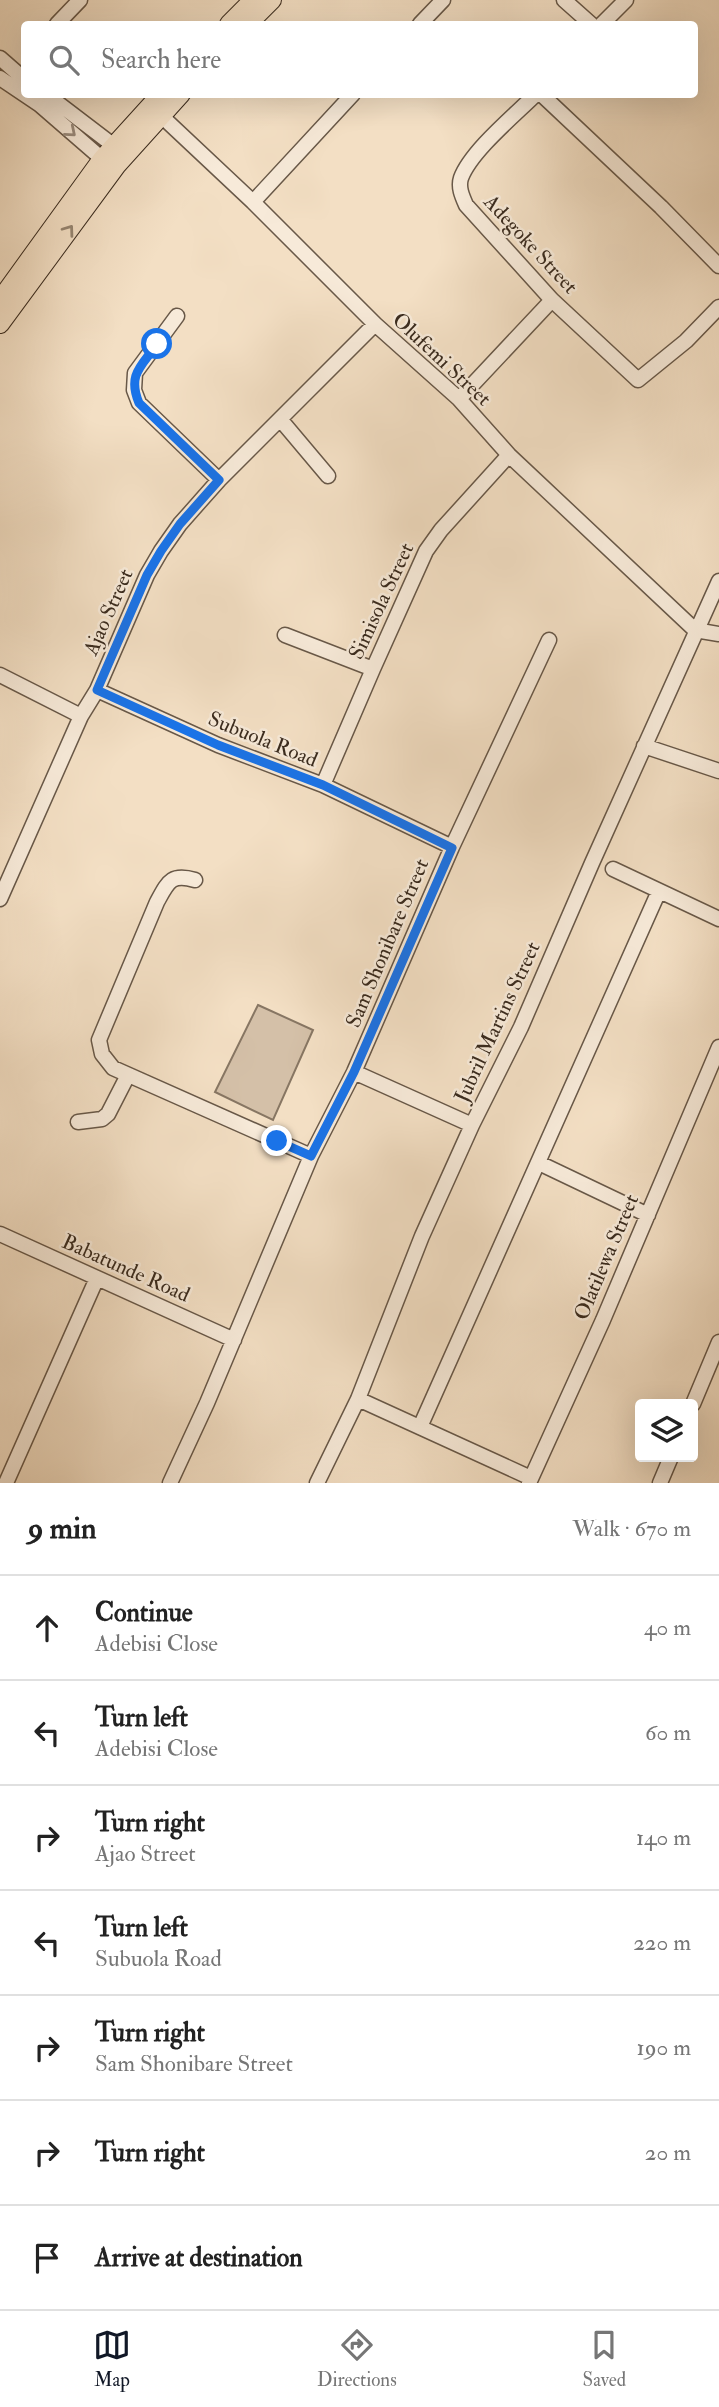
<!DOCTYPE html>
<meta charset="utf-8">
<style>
:root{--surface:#fff;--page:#f2f2f2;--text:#222;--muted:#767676;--line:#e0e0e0;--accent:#111827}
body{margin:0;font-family:"IM FELL Double Pica",serif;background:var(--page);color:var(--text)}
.controls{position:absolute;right:21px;bottom:21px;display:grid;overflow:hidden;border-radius:7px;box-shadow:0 7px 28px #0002}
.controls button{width:63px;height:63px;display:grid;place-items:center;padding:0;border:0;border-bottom:2px solid var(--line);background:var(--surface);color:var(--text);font:35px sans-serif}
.stop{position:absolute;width:21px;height:21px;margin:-16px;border:5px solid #1a73e8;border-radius:50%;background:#fff}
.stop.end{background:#1a73e8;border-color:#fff;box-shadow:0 2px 7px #0008}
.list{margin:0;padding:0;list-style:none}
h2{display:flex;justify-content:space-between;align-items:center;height:91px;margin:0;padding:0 28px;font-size:30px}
h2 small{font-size:23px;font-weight:400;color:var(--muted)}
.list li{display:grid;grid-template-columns:46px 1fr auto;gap:21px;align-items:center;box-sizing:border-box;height:105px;padding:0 28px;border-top:2px solid var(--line)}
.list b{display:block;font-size:26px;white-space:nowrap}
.list p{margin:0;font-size:23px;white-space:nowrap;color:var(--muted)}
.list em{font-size:23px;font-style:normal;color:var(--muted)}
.icon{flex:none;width:38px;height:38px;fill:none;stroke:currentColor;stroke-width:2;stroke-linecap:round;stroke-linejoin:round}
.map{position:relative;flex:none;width:719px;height:1483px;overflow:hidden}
.search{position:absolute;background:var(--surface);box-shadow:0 7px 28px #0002;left:21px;right:21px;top:21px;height:77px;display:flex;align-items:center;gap:18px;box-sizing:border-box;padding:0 24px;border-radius:7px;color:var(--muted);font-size:26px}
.sheet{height:826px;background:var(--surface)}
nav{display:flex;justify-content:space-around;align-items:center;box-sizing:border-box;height:98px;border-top:2px solid var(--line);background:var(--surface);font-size:19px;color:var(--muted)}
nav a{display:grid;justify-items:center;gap:4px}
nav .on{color:var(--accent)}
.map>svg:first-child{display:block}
</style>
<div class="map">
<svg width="719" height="1483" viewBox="0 0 719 1483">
<rect width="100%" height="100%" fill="#f3dfc4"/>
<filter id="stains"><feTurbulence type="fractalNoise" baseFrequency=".00286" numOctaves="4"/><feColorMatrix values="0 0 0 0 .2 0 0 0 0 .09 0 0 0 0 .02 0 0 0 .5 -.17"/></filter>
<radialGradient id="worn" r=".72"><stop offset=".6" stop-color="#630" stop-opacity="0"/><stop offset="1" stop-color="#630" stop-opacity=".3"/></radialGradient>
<!-- green -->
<path fill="#d4c0a8" stroke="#877663" stroke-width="2" d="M258 1005 313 1030 273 1120 215 1092Z"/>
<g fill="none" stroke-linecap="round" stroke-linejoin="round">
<defs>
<path id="minor" d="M564 0 591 24
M57 24 80 0
M420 24 443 0
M602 24 626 0
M0 58 24 79
M0 78 40 105 108 164
M46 94 122 152
M536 94C515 115 471 151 461 178 458 187 462 196 466 205L552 300 638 380 686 341 719 307
M541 94 661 207 719 266
M154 109 253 202 375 324 459 399 509 455 695 630 719 634
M253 202 353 94
M177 316 135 373 134 390 139 403 219 480
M459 399 552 300
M280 419 328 476
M285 635 373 669
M0 675 81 716
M97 690 218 745 323 785 452 847
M644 746 719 771
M323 785 373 669 426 551 441 530 509 455
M613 869 719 919
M195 880C171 873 168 882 157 902L99 1040 102 1054 113 1068 311 1156
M0 899 81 716 97 690 147 575 161 551 180 524 219 480 375 324
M354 1072 472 1125
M78 1122 102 1119 108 1114 128 1075
M539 1163 648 1215
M0 1234 234 1340
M358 1399 531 1478
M693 1404 719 1342
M420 1427 659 891
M6 1483 97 1278
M170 1483 207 1403 311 1156 354 1072 452 847 549 640
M317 1483 358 1399 422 1236 472 1125 521 1027 592 863 719 581
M529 1483 603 1320 719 1047
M660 1483 671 1457"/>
<path id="major" d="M229 24 253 0
M248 24 272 0
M0 300 102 159 161 94
M0 324 117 165 181 94"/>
</defs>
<!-- minor casing -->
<use href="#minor" stroke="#685848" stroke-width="17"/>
<!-- major casing -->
<use href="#major" stroke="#3a2b1e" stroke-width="20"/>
<!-- minor -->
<use href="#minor" stroke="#f7ead9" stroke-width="14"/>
<!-- major -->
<use href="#major" stroke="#f3dfc4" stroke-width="18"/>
</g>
<!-- one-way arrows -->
<defs><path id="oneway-chevron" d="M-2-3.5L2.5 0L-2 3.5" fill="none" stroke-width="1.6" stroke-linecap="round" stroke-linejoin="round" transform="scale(1.75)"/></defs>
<use stroke="#988a7c" href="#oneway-chevron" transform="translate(71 132) rotate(40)"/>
<use stroke="#968571" href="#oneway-chevron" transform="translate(69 230) rotate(-54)"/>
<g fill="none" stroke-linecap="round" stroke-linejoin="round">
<!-- route -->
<path stroke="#1a73e8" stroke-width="9" d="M157 344C142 366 127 374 139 403L219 480 180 524 161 551 147 575 97 690 218 745 323 785 452 848 354 1072 311 1156 277 1141"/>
</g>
<g text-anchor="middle" stroke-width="5" stroke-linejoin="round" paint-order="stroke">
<!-- street labels -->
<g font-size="21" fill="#3a2b1e" stroke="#f7ead9">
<text transform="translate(531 244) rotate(47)" y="7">Adegoke Street</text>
<text transform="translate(442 359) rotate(43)" y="7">Olufemi Street</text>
<text transform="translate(381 601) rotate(-65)" y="7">Simisola Street</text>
<text transform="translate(108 612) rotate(-66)" y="7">Ajao Street</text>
<text transform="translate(263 739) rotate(22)" y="7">Subuola Road</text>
<text transform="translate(387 943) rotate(-67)" y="7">Sam Shonibare Street</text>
<text transform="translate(497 1022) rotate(-65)" y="7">Jubril Martins Street</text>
<text transform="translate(606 1257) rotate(-67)" y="7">Olatilewa Street</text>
<text transform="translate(126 1268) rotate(24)" y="7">Babatunde Road</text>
</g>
</g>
<rect width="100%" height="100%" filter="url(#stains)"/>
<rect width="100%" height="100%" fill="url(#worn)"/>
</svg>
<div class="controls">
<button><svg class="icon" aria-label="layers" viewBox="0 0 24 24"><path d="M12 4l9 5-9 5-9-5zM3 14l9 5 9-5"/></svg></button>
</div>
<div class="stop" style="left:157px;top:344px"></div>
<div class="stop end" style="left:277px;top:1141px"></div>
<div class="search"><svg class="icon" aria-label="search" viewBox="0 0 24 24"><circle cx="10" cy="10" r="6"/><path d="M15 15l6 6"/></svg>Search here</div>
</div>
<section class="sheet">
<h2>9 min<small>Walk · 670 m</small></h2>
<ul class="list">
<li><svg class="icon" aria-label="ahead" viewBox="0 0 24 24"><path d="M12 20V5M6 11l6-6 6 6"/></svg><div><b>Continue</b><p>Adebisi Close</p></div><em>40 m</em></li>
<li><svg class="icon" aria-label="left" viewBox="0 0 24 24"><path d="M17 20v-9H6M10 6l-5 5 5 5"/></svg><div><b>Turn left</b><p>Adebisi Close</p></div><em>60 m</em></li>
<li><svg class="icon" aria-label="right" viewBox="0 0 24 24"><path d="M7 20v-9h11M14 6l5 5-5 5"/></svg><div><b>Turn right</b><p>Ajao Street</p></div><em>140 m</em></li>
<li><svg class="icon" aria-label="left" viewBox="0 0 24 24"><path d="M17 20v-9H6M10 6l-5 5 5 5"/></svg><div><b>Turn left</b><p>Subuola Road</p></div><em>220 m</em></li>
<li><svg class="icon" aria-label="right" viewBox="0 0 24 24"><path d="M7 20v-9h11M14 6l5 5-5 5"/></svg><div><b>Turn right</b><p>Sam Shonibare Street</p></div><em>190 m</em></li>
<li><svg class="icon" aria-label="right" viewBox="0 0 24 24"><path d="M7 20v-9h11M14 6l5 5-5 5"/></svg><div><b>Turn right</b></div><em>20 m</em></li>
<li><svg class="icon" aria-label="arrive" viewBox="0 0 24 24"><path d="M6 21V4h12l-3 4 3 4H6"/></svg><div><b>Arrive at destination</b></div></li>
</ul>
</section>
<nav>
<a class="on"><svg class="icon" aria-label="map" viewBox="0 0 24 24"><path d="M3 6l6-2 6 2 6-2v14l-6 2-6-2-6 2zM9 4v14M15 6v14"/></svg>Map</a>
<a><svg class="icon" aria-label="directions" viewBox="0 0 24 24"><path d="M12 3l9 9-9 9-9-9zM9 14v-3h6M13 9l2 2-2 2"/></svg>Directions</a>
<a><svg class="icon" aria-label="saved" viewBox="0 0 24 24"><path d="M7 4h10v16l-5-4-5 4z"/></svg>Saved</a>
</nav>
